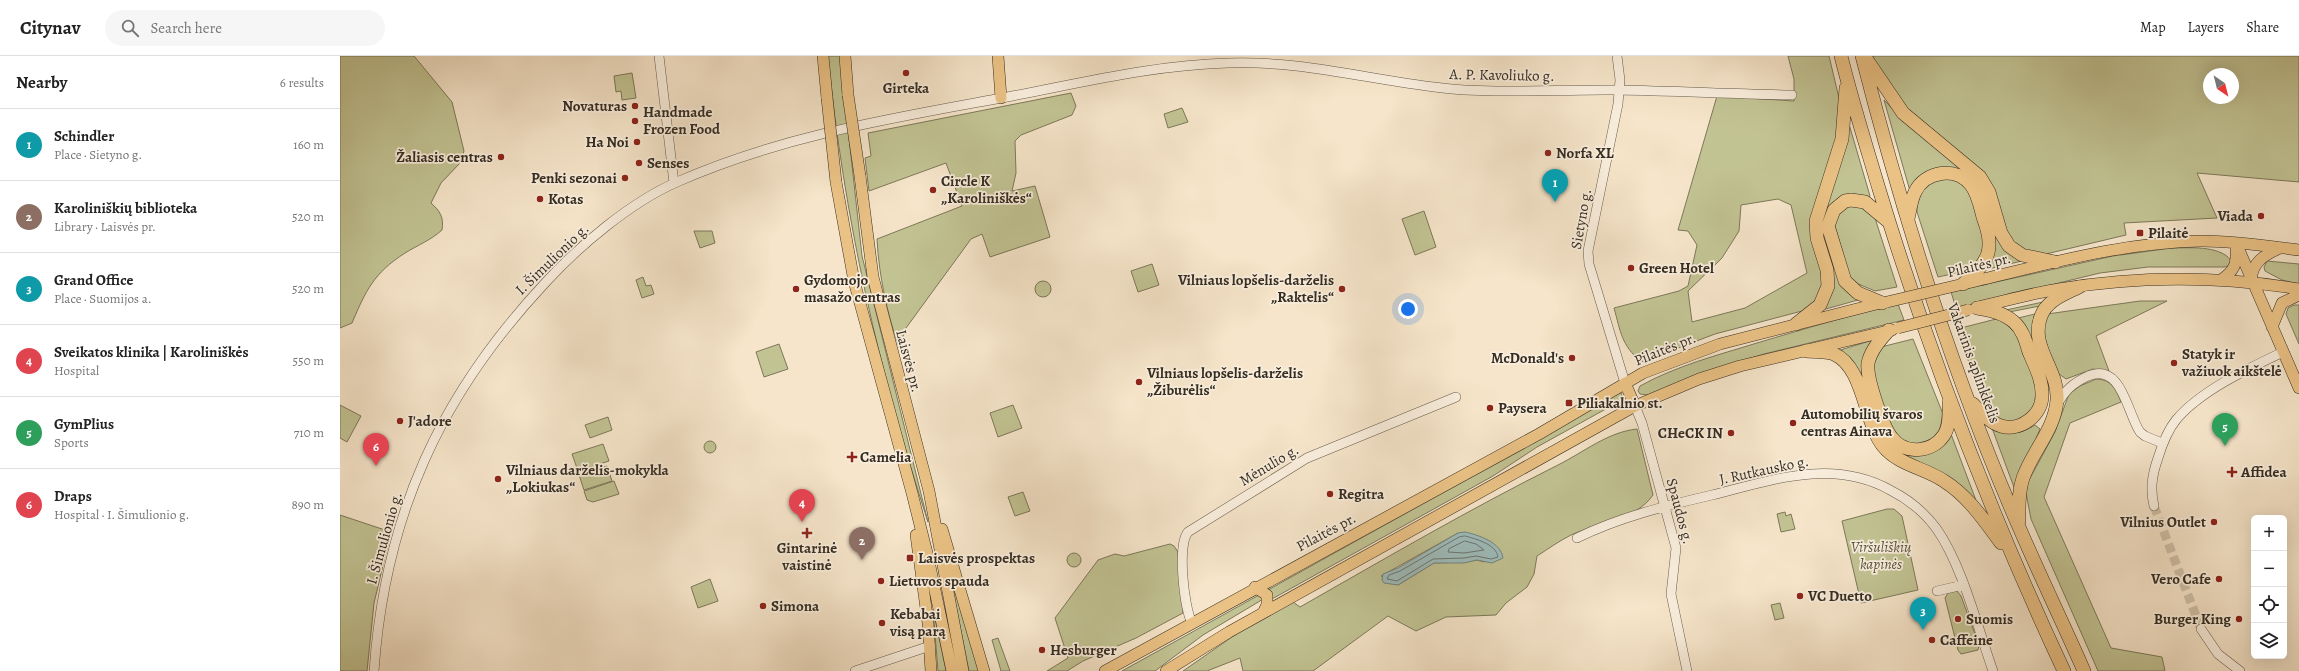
<!DOCTYPE html>
<meta charset="utf-8">
<style>
:root{--surface:#fff;--page:#f6f6f6;--text:#222;--muted:#767676;--line:#e0e0e0;--accent:#8f2418}
body{margin:0;font-family:Alegreya,serif;background:var(--page);color:var(--text)}
.controls{position:absolute;right:12px;bottom:12px;display:grid;overflow:hidden;border-radius:6px;box-shadow:0 4px 16px #0002}
.controls button{width:36px;height:36px;display:grid;place-items:center;padding:0;border:0;border-bottom:1px solid var(--line);background:var(--surface);color:var(--text);font:20px sans-serif}
.compass{position:absolute;left:1863px;top:12px;width:36px;height:36px;border-radius:50%;background:var(--surface);box-shadow:0 4px 16px #0002;rotate:145deg}
.you{position:absolute;left:1068px;top:253px;width:14px;height:14px;margin:-10px;border:3px solid #fff;border-radius:50%;background:#1a73e8;box-shadow:0 0 0 6px #1a73e833}
.badge{display:grid;place-items:center;width:26px;height:26px;border-radius:50%;background:var(--accent);color:#fff;font-size:13px;font-weight:700}
.pin{position:absolute;translate:-50% -33px;filter:drop-shadow(0 1px 2px #0008)}
.pin::after{content:'';position:absolute;top:21px;width:14px;height:12px;background:inherit;clip-path:polygon(0 0,100% 0,50% 100%)}
.list{margin:0;padding:0;list-style:none}
h2{display:flex;justify-content:space-between;align-items:center;height:52px;margin:0;padding:0 16px;font-size:17px}
h2 small{font-size:13px;font-weight:400;color:var(--muted)}
.list li{display:grid;grid-template-columns:26px 1fr auto;gap:12px;align-items:center;box-sizing:border-box;height:72px;padding:0 16px;border-top:1px solid var(--line)}
.list b{display:block;font-size:15px;white-space:nowrap}
.list p{margin:0;font-size:13px;white-space:nowrap;color:var(--muted)}
.list em{font-size:13px;font-style:normal;color:var(--muted)}
.icon{flex:none;width:22px;height:22px;fill:none;stroke:currentColor;stroke-width:2;stroke-linecap:round;stroke-linejoin:round}
.map{position:relative;flex:none;width:1959px;height:615px;overflow:hidden}
header{display:flex;align-items:center;gap:24px;box-sizing:border-box;height:56px;padding:0 20px;background:var(--surface);border-bottom:1px solid var(--line)}
header strong{font-size:19px}
nav{display:flex;gap:22px;margin-inline-start:auto;font-size:14px}
.search{width:280px;height:36px;background:var(--page);display:flex;align-items:center;gap:10px;box-sizing:border-box;padding:0 14px;border-radius:22px;color:var(--muted);font-size:15px}
main{display:flex}
aside{flex:1;background:var(--surface)}
.map>svg:first-child{display:block}
</style>
<header>
<strong>Citynav</strong>
<div class="search"><svg class="icon" aria-label="search" viewBox="0 0 24 24"><circle cx="10" cy="10" r="6"/><path d="M15 15l6 6"/></svg>Search here</div>
<nav><a>Map</a><a>Layers</a><a>Share</a></nav>
</header>
<main>
<aside>
<h2>Nearby<small>6 results</small></h2>
<ul class="list">
<li><span class="badge" style="background:#0f9aa8">1</span><div><b>Schindler</b><p>Place · Sietyno g.</p></div><em>160 m</em></li>
<li><span class="badge" style="background:#8d6e63">2</span><div><b>Karoliniškių biblioteka</b><p>Library · Laisvės pr.</p></div><em>520 m</em></li>
<li><span class="badge" style="background:#0f9aa8">3</span><div><b>Grand Office</b><p>Place · Suomijos a.</p></div><em>520 m</em></li>
<li><span class="badge" style="background:#e0444e">4</span><div><b>Sveikatos klinika | Karoliniškės</b><p>Hospital</p></div><em>550 m</em></li>
<li><span class="badge" style="background:#2e9e5b">5</span><div><b>GymPlius</b><p>Sports</p></div><em>710 m</em></li>
<li><span class="badge" style="background:#e0444e">6</span><div><b>Draps</b><p>Hospital · I. Šimulionio g.</p></div><em>890 m</em></li>
</ul>
</aside>
<div class="map">
<svg width="1959" height="615" viewBox="0 0 1959 615">
<rect width="100%" height="100%" fill="#f6e5ca"/>
<filter id="stains"><feTurbulence type="fractalNoise" baseFrequency=".005" numOctaves="4"/><feColorMatrix values="0 0 0 0 .2 0 0 0 0 .09 0 0 0 0 .02 0 0 0 .5 -.17"/></filter>
<radialGradient id="worn" r=".72"><stop offset=".6" stop-color="#630" stop-opacity="0"/><stop offset="1" stop-color="#630" stop-opacity=".3"/></radialGradient>
<!-- green -->
<path fill="#c2c393" stroke="#7c785a" fill-rule="evenodd" d="M0 0H74L112 46 124 95 120 107 101 127 91 147C100 155 104 161 102 174 91 184 78 189 65 197 34 217 26 234 12 267L0 272Z
M488 0H500L522 200 588 466C538 312 504 162 488 0Z
M1448 0H1489L1499 42 1498 80 1476 147 1483 225 1477 243 1462 255 1375 278 1301 306C1281 288 1281 277 1274 252L1339 235 1348 230 1357 189 1348 175 1338 174 1377 40 1454 45V23ZM1438 143 1451 149 1467 217 1405 252 1352 266 1348 235 1382 202 1399 175 1401 149Z
M1533 0H1959V126L1857 117 1877 162 1784 167 1786 179 1706 198 1691 199 1668 182 1651 129 1565 52 1536 9ZM1869 18H1893V42H1869Z
M292 17 296 42 282 44 281 35 276 36 274 20Z
M731 37 736 50 732 59 681 79 675 85 676 117 672 135 695 130 710 181 650 201 642 178 631 183 566 272 559 292C547 256 539 221 537 183L622 150 606 107 529 135 525 102 531 100 528 77Z
M1544 44 1568 69 1631 118 1682 205 1644 214 1653 196 1620 115 1570 135Z
M842 52 848 66 828 72 824 58Z
M1509 68 1530 140 1529 142 1514 138 1483 172 1485 182 1500 226 1518 244 1482 254 1487 197 1480 169Z
M1603 121C1608 123 1616 124 1621 127 1635 135 1650 189 1639 203 1630 215 1612 218 1598 221L1577 156V149L1583 132Z
M1519 149 1535 162 1557 231 1535 235 1511 225 1493 163 1506 150Z
M1084 155 1096 191 1075 199 1062 163Z
M354 175H372L375 187 360 192Z
M1832 192C1850 192 1878 189 1891 204L1890 209 1885 211H1808L1760 217 1616 252 1611 236 1773 200Z
M1927 205 1959 208V228L1942 224 1925 215 1924 211Z
M812 208 819 229 798 236 791 215Z
M303 221 306 230 311 229 314 238 302 242 296 224Z
M695 233a8 8 0 1 1 16 0a8 8 0 1 1-16 0Z
M1800 245H1827L1756 280 1769 315 1753 313 1726 323 1715 315 1703 276 1707 258Z
M1703 246 1700 250 1669 256 1666 254Z
M1558 248 1564 264 1424 298 1365 316 1308 339 1300 338 1298 335 1300 330C1336 310 1378 299 1417 287 1464 273 1510 259 1558 248Z
M1954 249H1959V288L1946 258 1948 252Z
M1695 258V291L1694 292 1678 262Z
M1660 262 1677 279 1696 327 1697 346 1689 359 1672 367 1655 363 1645 351 1617 273Z
M1573 283 1603 358C1604 368 1601 379 1592 384 1583 389 1575 391 1566 387 1549 380 1528 318 1534 301 1535 298 1539 294 1541 291Z
M1533 284 1524 303 1563 397C1584 403 1601 397 1611 378L1637 447 1556 396 1497 295Z
M439 288 448 313 424 321 416 296Z
M1756 323C1771 323 1776 333 1781 346L1730 367 1704 441 1771 592 1822 601 1825 615H1758L1691 463 1686 437 1688 426 1715 376 1729 338 1740 330Z
M1277 336 1281 337 1283 342 1273 349 1197 391 1153 420 932 543 928 534 1210 377Z
M0 349 21 360 7 386 0 382Z
M673 349 682 372 658 381 650 357Z
M268 361 272 374 250 382 245 369Z
M1695 369 1700 373 1675 434 1652 372C1667 380 1681 378 1695 369Z
M1297 373 1313 439C1296 464 1257 467 1231 479 1219 485 1208 493 1197 500L1194 518 1187 531 1166 547 1156 559 1106 561 1076 575 1048 560 973 615H903L900 602 867 615H843L905 572 953 546 960 551C1046 502 1130 453 1218 409 1244 396 1268 376 1297 373ZM1118 477 1144 506 1137 504 1124 506 1094 507 1058 529 1041 520Z
M364 391a6 6 0 1 1 12 0a6 6 0 1 1-12 0Z
M263 388 269 405 238 415 232 398Z
M267 410 272 425 244 434 239 419Z
M274 425 279 438 253 446 247 444 244 435Z
M683 436 690 455 675 460 668 441Z
M1547 453H1554L1562 460 1578 534 1521 547 1502 465Z
M1445 456 1446 460 1451 458 1455 473 1441 476 1437 458Z
M0 459 51 476 34 547 27 615H0Z
M830 488 834 490 838 496 843 557 796 582 743 605 727 615H707L728 602 715 562 758 504 775 498 784 500Z
M727 504a7 7 0 1 1 14 0a7 7 0 1 1-14 0Z
M607 506 639 615H629Z
M370 523 378 545 358 552 351 531Z
M1617 535 1621 540 1639 589 1638 594 1621 598 1618 594 1605 542 1608 537Z
M919 539 922 543 920 545 863 579 815 615H782Z
M1440 547 1444 562 1435 564 1431 549Z
M593 553 606 615H598Z
M658 582 670 615H661L652 584Z"/>
<!-- water -->
<path fill="#9ebdbd" stroke="#74837f" d="M1125 476C1138 479 1161 486 1163 502L1152 507 1137 504 1124 507H1094L1058 529 1044 527 1042 524 1043 518 1058 512 1118 477Z"/>
<g fill="none" stroke-linecap="round" stroke-linejoin="round">
<!-- shore -->
<path stroke="#6a7570" stroke-width="1" d="M1125 480C1136 483 1156 488 1158 501L1151 503 1136 500 1124 502 1093 503 1057 525 1047 523 1049 519 1060 515 1119 481Z
M1125 485 1136 488 1144 494 1124 497 1108 496 1109 493Z"/>
<!-- minor-tunnel -->
<path stroke="#cfc0a8" stroke-width="9" stroke-dasharray="9 4.5" stroke-linecap="butt" d="M1814 450 1861 573"/>
<defs>
<path id="minor" d="M319 0 334 127
M1277 0 1280 24 1278 48 1248 195 1249 208 1285 327
M1717 349C1725 334 1733 327 1748 320 1782 306 1787 357 1800 376L1805 380 1822 387
M1295 350 1302 367 1336 492 1331 538 1347 615
M1814 450C1810 433 1812 419 1818 402 1822 389 1827 375 1836 364 1860 335 1909 312 1943 296
M1237 482C1280 461 1325 450 1372 439 1432 424 1492 402 1550 434 1568 443 1584 456 1596 472 1622 508 1638 573 1653 615
M1597 535 1623 529
M852 567C844 551 837 489 848 476L967 402 1116 341
M1861 573 1878 598 1900 615
M34 615C45 459 100 339 206 226 239 190 291 146 337 126 439 81 547 63 656 43 733 29 810 9 888 7 964 4 1037 26 1112 33 1168 38 1222 33 1278 34 1336 35 1394 38 1452 39
M515 615 590 590"/>
<path id="major" d="M483 0 487 42
M505 0 508 39
M658 0 661 42
M520 120 533 221 589 435 623 615
M496 126 514 225 572 437 588 501 612 615
M1896 187 1959 332
M1881 224C1894 215 1897 209 1896 193
M1911 225C1912 206 1924 199 1940 192
M1622 228C1701 210 1781 186 1862 185 1894 185 1927 190 1959 194
M1638 251C1665 245 1692 237 1719 233 1798 220 1880 220 1959 233
M1932 271 1942 247 1959 239
M1285 327 1295 350
M602 473 644 615
M576 479 588 567 591 615
M915 531 927 539V549L923 557
M765 615 1199 378 1303 317 1380 288 1544 246
M826 615 889 576 1295 350 1359 323 1400 310 1552 274"/>
<path id="highway" d="M1501 0C1512 45 1526 89 1539 133 1589 298 1651 459 1724 615
M1522 0C1563 160 1613 320 1679 471 1700 520 1723 567 1744 615
M1527 4 1563 57 1640 121 1649 136 1661 177 1669 190 1682 199 1715 206
M1568 163C1570 154 1571 144 1575 136 1585 115 1616 110 1631 129 1638 138 1640 150 1643 161 1647 172 1651 184 1648 197 1644 210 1633 219 1623 228
M1542 247 1518 237 1505 225 1488 170 1494 154 1505 145 1511 144 1525 146 1549 166
M1456 268 1480 249 1488 230 1487 214 1477 182 1476 165 1502 83 1506 32
M1549 274C1540 284 1531 294 1528 307 1526 321 1543 372 1552 382 1565 399 1592 397 1604 379 1610 370 1609 357 1609 346
M1466 295C1475 296 1486 295 1494 298 1524 311 1524 366 1543 390 1558 409 1585 412 1604 425 1628 440 1644 464 1661 487
M1633 348C1641 356 1650 367 1661 370 1680 376 1702 359 1702 340 1703 325 1695 310 1689 296 1686 286 1683 274 1674 266 1664 257 1651 254 1637 252
M1679 465C1679 451 1678 436 1683 422 1692 396 1715 373 1717 344 1719 313 1689 291 1701 260 1707 244 1725 238 1739 231"/>
</defs>
<!-- minor casing -->
<use href="#minor" stroke="#655b4c" stroke-width="10"/>
<!-- major casing -->
<use href="#major" stroke="#352d22" stroke-width="12"/>
<!-- highway casing -->
<use href="#highway" stroke="#352d22" stroke-width="14"/>
<!-- minor -->
<use href="#minor" stroke="#f9eedd" stroke-width="9"/>
<!-- major -->
<use href="#major" stroke="#ebc285" stroke-width="11"/>
<!-- highway -->
<use href="#highway" stroke="#ebc285" stroke-width="13"/>
<defs>
<path id="major-bridge" d="M508 39 520 120
M487 42 496 126
M1547 246 1619 229
M1558 272 1628 254"/>
</defs>
<!-- major-bridge casing -->
<use href="#major-bridge" stroke="#352d22" stroke-width="12" stroke-linecap="butt"/>
<!-- major-bridge -->
<use href="#major-bridge" stroke="#ebc285" stroke-width="11"/>
</g>
<!-- markers -->
<g fill="#8f2418" stroke="#f9eedd" stroke-width="1.5">
<circle cx="566" cy="17" r="4"/>
<circle cx="295" cy="50" r="4"/>
<circle cx="295" cy="65" r="4"/>
<circle cx="297" cy="86" r="4"/>
<circle cx="1208" cy="97" r="4"/>
<circle cx="161" cy="101" r="4"/>
<circle cx="299" cy="107" r="4"/>
<circle cx="285" cy="122" r="4"/>
<circle cx="593" cy="134" r="4"/>
<circle cx="200" cy="143" r="4"/>
<circle cx="1921" cy="160" r="4"/>
<rect x="1796" y="173" width="8" height="8" rx="2"/>
<circle cx="1291" cy="212" r="4"/>
<circle cx="456" cy="233" r="4"/>
<circle cx="1002" cy="233" r="4"/>
<circle cx="1232" cy="302" r="4"/>
<circle cx="1834" cy="307" r="4"/>
<circle cx="799" cy="326" r="4"/>
<rect x="1225" y="343" width="8" height="8" rx="2"/>
<circle cx="1150" cy="352" r="4"/>
<circle cx="60" cy="365" r="4"/>
<circle cx="1453" cy="367" r="4"/>
<circle cx="1391" cy="377" r="4"/>
<path d="M510 395h4v4h4v4h-4v4h-4v-4h-4v-4h4z"/>
<path d="M1890 410h4v4h4v4h-4v4h-4v-4h-4v-4h4z"/>
<circle cx="158" cy="423" r="4"/>
<circle cx="990" cy="438" r="4"/>
<circle cx="1874" cy="466" r="4"/>
<path d="M465 471h4v4h4v4h-4v4h-4v-4h-4v-4h4z"/>
<rect x="566" y="498" width="8" height="8" rx="2"/>
<circle cx="1879" cy="523" r="4"/>
<circle cx="541" cy="525" r="4"/>
<circle cx="1460" cy="540" r="4"/>
<circle cx="423" cy="550" r="4"/>
<circle cx="1618" cy="563" r="4"/>
<circle cx="1899" cy="563" r="4"/>
<circle cx="542" cy="567" r="4"/>
<circle cx="1592" cy="584" r="4"/>
<circle cx="702" cy="594" r="4"/>
</g>
<g text-anchor="middle" stroke-width="3.5" stroke-linejoin="round" paint-order="stroke">
<!-- street labels -->
<g font-size="15" fill="#352d22" stroke="#f9eedd">
<text transform="translate(1162 19) rotate(1)" y="5">A. P. Kavoliuko g.</text>
<text transform="translate(1241 163) rotate(-80)" y="5">Sietyno g.</text>
<text transform="translate(212 203) rotate(-44)" y="5">I. Šimulionio g.</text>
<text transform="translate(1639 209) rotate(-13)" y="5">Pilaitės pr.</text>
<text transform="translate(1325 293) rotate(-22)" y="5">Pilaitės pr.</text>
<text transform="translate(569 305) rotate(75)" y="5">Laisvės pr.</text>
<text transform="translate(1634 307) rotate(70)" y="5">Vakarinis aplinkkelis</text>
<text transform="translate(929 409) rotate(-31)" y="5">Mėnulio g.</text>
<text transform="translate(1424 414) rotate(-12)" y="5">J. Rutkausko g.</text>
<text transform="translate(1340 455) rotate(75)" y="5">Spaudos g.</text>
<text transform="translate(986 476) rotate(-28)" y="5">Pilaitės pr.</text>
<text transform="translate(44 482) rotate(-74)" y="5">I. Šimulionio g.</text>
</g>
<!-- poi labels -->
<g font-size="15" font-weight="bold" fill="#352d22" stroke="#f9eedd" text-anchor="start">
<text x="566" y="37" text-anchor="middle">Girteka</text>
<text x="287" y="55" text-anchor="end">Novaturas</text>
<text x="303" y="61">Handmade<tspan x="303" dy="17">Frozen Food</tspan></text>
<text x="289" y="91" text-anchor="end">Ha Noi</text>
<text x="1216" y="102">Norfa XL</text>
<text x="153" y="106" text-anchor="end">Žaliasis centras</text>
<text x="307" y="112">Senses</text>
<text x="277" y="127" text-anchor="end">Penki sezonai</text>
<text x="601" y="130">Circle K<tspan x="601" dy="17">„Karoliniškės“</tspan></text>
<text x="208" y="148">Kotas</text>
<text x="1913" y="165" text-anchor="end">Viada</text>
<text x="1808" y="182">Pilaitė</text>
<text x="1299" y="217">Green Hotel</text>
<text x="464" y="229">Gydomojo<tspan x="464" dy="17">masažo centras</tspan></text>
<text x="994" y="229" text-anchor="end">Vilniaus lopšelis-darželis<tspan x="994" dy="17">„Raktelis“</tspan></text>
<text x="1842" y="303">Statyk ir<tspan x="1842" dy="17">važiuok aikštelė</tspan></text>
<text x="1224" y="307" text-anchor="end">McDonald's</text>
<text x="807" y="322">Vilniaus lopšelis-darželis<tspan x="807" dy="17">„Žiburėlis“</tspan></text>
<text x="1237" y="352">Piliakalnio st.</text>
<text x="1158" y="357">Paysera</text>
<text x="1461" y="363">Automobilių švaros<tspan x="1461" dy="17">centras Ainava</tspan></text>
<text x="68" y="370">J'adore</text>
<text x="1383" y="382" text-anchor="end">CHeCK IN</text>
<text x="520" y="406">Camelia</text>
<text x="166" y="419">Vilniaus darželis-mokykla<tspan x="166" dy="17">„Lokiukas“</tspan></text>
<text x="1901" y="421">Affidea</text>
<text x="998" y="443">Regitra</text>
<text x="1866" y="471" text-anchor="end">Vilnius Outlet</text>
<text x="467" y="497" text-anchor="middle">Gintarinė<tspan x="467" dy="17">vaistinė</tspan></text>
<text x="578" y="507">Laisvės prospektas</text>
<text x="1871" y="528" text-anchor="end">Vero Cafe</text>
<text x="549" y="530">Lietuvos spauda</text>
<text x="1468" y="545">VC Duetto</text>
<text x="431" y="555">Simona</text>
<text x="550" y="563">Kebabai<tspan x="550" dy="17">visą parą</tspan></text>
<text x="1626" y="568">Suomis</text>
<text x="1891" y="568" text-anchor="end">Burger King</text>
<text x="1600" y="589">Caffeine</text>
<text x="710" y="599">Hesburger</text>
</g>
<!-- park labels -->
<g font-size="15" font-style="italic" fill="#58523e" stroke="#f9eedd">
<text x="1541" y="496">Viršuliškių<tspan x="1541" dy="17">kapinės</tspan></text>
</g>
</g>
<rect width="100%" height="100%" filter="url(#stains)"/>
<rect width="100%" height="100%" fill="url(#worn)"/>
</svg>
<div class="controls">
<button>+</button>
<button>−</button>
<button><svg class="icon" aria-label="locate" viewBox="0 0 24 24"><circle cx="12" cy="12" r="6"/><path d="M12 2v4M12 18v4M2 12h4M18 12h4"/></svg></button>
<button><svg class="icon" aria-label="layers" viewBox="0 0 24 24"><path d="M12 4l9 5-9 5-9-5zM3 14l9 5 9-5"/></svg></button>
</div>
<svg class="compass" viewBox="-18 -18 36 36"><path d="M0-13l5 13h-10z" fill="#e53935"/><path d="M0 13l5-13h-10z" fill="#767676"/></svg>
<div class="you"></div>
<div class="pin badge" style="left:1215px;top:146px;background:#0f9aa8">1</div>
<div class="pin badge" style="left:522px;top:504px;background:#8d6e63">2</div>
<div class="pin badge" style="left:1583px;top:574px;background:#0f9aa8">3</div>
<div class="pin badge" style="left:462px;top:466px;background:#e0444e">4</div>
<div class="pin badge" style="left:1885px;top:390px;background:#2e9e5b">5</div>
<div class="pin badge" style="left:36px;top:410px;background:#e0444e">6</div>
</div>
</main>
